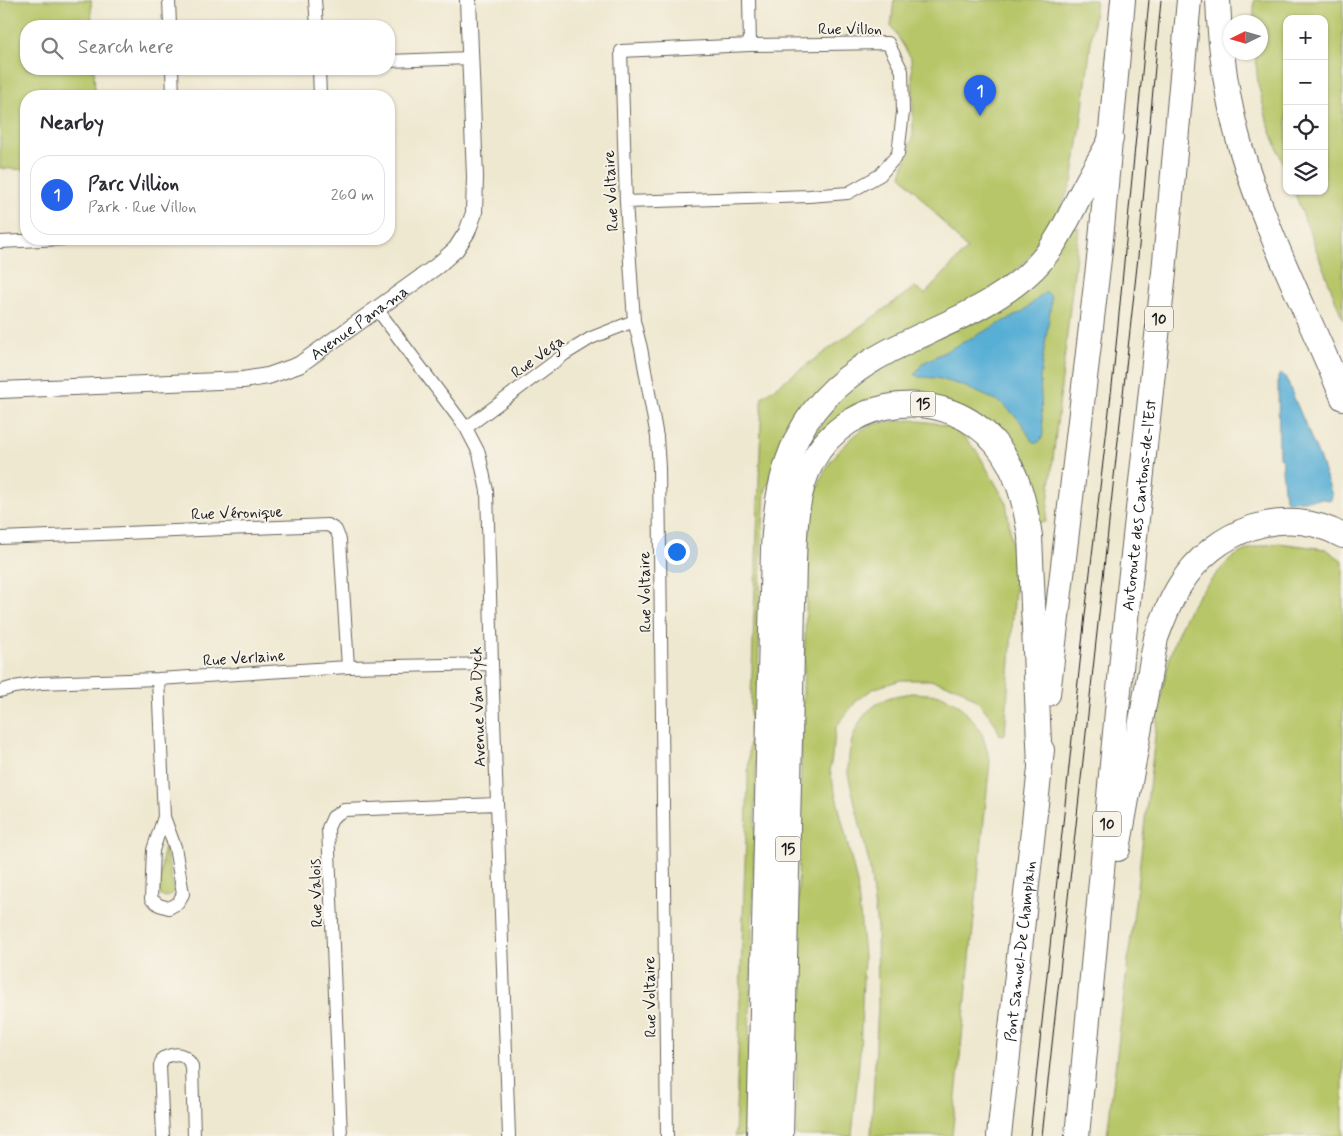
<!DOCTYPE html>
<meta charset="utf-8">
<style>
:root{--surface:#fff;--page:#f7f7f7;--text:#2b2b33;--muted:#7c7c81;--line:#e1e1e2;--accent:#2563eb}
body{margin:0;font-family:Mynerve,sans-serif;background:var(--page);color:var(--text)}
.controls{position:absolute;right:15px;top:15px;display:grid;overflow:hidden;border-radius:10px;box-shadow:0 1px 4px #0004}
.controls button{width:45px;height:45px;display:grid;place-items:center;padding:0;border:0;border-bottom:1px solid var(--line);background:var(--surface);color:var(--text);font:25px sans-serif}
.compass{position:absolute;left:1223px;top:15px;width:45px;height:45px;border-radius:50%;background:var(--surface);box-shadow:0 1px 4px #0004;rotate:265deg}
.you{position:absolute;left:676px;top:551px;width:18px;height:18px;margin:-12px;border:4px solid #fff;border-radius:50%;background:#1a73e8;box-shadow:0 0 0 8px #1a73e833}
.badge{display:grid;place-items:center;width:32px;height:32px;border-radius:50%;background:var(--accent);color:#fff;font-size:16px;font-weight:700}
.pin{position:absolute;translate:-50% -41px;filter:drop-shadow(0 1px 2px #0008)}
.pin::after{content:'';position:absolute;top:26px;width:18px;height:15px;background:inherit;clip-path:polygon(0 0,100% 0,50% 100%)}
.list{margin:0;padding:0;list-style:none}
h2{display:flex;justify-content:space-between;align-items:center;height:65px;margin:0;padding:0 20px;font-size:21px}
h2 small{font-size:16px;font-weight:400;color:var(--muted)}
.list li{display:grid;grid-template-columns:32px 1fr auto;gap:15px;align-items:center;box-sizing:border-box;height:80px;margin:0 10px 10px;padding:0 10px;border:1px solid var(--line);border-radius:20px}
.list b{display:block;font-size:19px;white-space:nowrap}
.list p{margin:0;font-size:16px;white-space:nowrap;color:var(--muted)}
.list em{font-size:16px;font-style:normal;color:var(--muted)}
.icon{flex:none;width:28px;height:28px;fill:none;stroke:currentColor;stroke-width:2;stroke-linecap:round;stroke-linejoin:round}
.map{position:relative;flex:none;width:1343px;height:1136px;overflow:hidden}
.search{position:absolute;background:var(--surface);box-shadow:0 1px 4px #0004;left:20px;top:20px;width:375px;height:55px;display:flex;align-items:center;gap:12px;box-sizing:border-box;padding:0 18px;border-radius:20px;color:var(--muted);font-size:19px}
.panel{position:absolute;background:var(--surface);box-shadow:0 1px 4px #0004;left:20px;top:90px;width:375px;height:155px;border-radius:20px}
.map>svg:first-child{display:block}
</style>
<div class="map">
<svg width="1343" height="1136" viewBox="0 0 1343 1136">
<rect width="100%" height="100%" fill="#f7f3e8"/>
<filter id="ink" filterUnits="userSpaceOnUse"><feTurbulence type="fractalNoise" baseFrequency=".02" numOctaves="2"/><feDisplacementMap in="SourceGraphic" scale="10" xChannelSelector="R" yChannelSelector="G"/><feConvolveMatrix kernelMatrix="1 2 1 2 8 2 1 2 1" color-interpolation-filters="sRGB"/></filter>
<filter id="wash" filterUnits="userSpaceOnUse"><feTurbulence type="fractalNoise" baseFrequency=".0096" numOctaves="4" result="noise"/><feDisplacementMap in="SourceGraphic" scale="20" xChannelSelector="R" yChannelSelector="G"/><feGaussianBlur stdDeviation="1.12" result="paint"/><feColorMatrix in="noise" values="0 0 0 0 0 0 0 0 0 0 0 0 0 0 0 0 0 1.4 0 .05"/><feComposite in="paint" operator="in"/></filter>
<g filter="url(#wash)">
<rect width="100%" height="100%" fill="#efe8d0"/>
<!-- green -->
<path fill="#b7c668" stroke="#6a7142" d="M0 0H91L92 26H26V69H94L95 96H26V170L0 168Z
M894 0H1096L1081 125 1072 182 1052 228 1026 261 992 291 801 411 765 491 761 556 752 941 746 1136H735L762 397 915 287 925 294 967 249 901 175 913 135V93L911 58 891 26Z
M1254 0H1343V320L1294 191H1324V19H1287V174L1268 124 1258 84 1255 53 1260 52V22H1254Z
M1073 228H1079L1046 522H1036L1029 489 950 401 821 430 810 445 803 441 815 421 859 380 946 333Z
M911 420 935 423 951 428 966 439 978 453 1006 502 1012 544 1015 587 1005 734 1000 735 995 723 978 701 959 688 930 680H901L875 688 858 699 836 727 830 771 857 883 864 956 860 1052 852 1136H796C795 934 801 733 809 531 813 496 820 467 848 442 854 436 862 429 869 426 883 421 897 421 911 420Z
M1279 543 1326 549 1343 561V1136H1107L1158 712C1169 658 1174 620 1213 578 1220 570 1228 560 1238 554 1250 547 1265 545 1279 543Z
M911 693 942 695 960 706 981 730 990 761 952 1136H871L878 1006 877 927 869 863 848 774C848 742 856 712 888 698 895 695 904 695 911 693Z
M164 842 174 891C170 896 168 898 161 896L159 892Z"/>
<!-- water -->
<path fill="#58afd5" stroke="#3a6678" d="M1044 293H1048L1051 296V304L1040 378 1043 435 1041 440 1037 443 1032 441 1021 422 1002 403 961 385 936 378 918 377 915 374 923 363 1022 312Z
M1280 374 1285 376 1319 457 1332 495 1331 500 1321 499 1287 501 1285 499 1282 470 1283 460 1279 457 1278 377Z"/>
</g>
<g filter="url(#ink)">
<g fill="none" stroke-linecap="round" stroke-linejoin="round">
<defs>
<path id="minor" d="M169 0 170 26
M315 0 317 26
M749 0 750 45
M389 61 470 58
M172 69 173 96
M319 69 320 96
M626 202 809 196 848 193 880 175 898 154 903 112 902 71 888 43 750 45 621 51 626 202 634 321 641 348 657 437 659 468 667 1136
M0 242 62 239
M377 309 466 428 479 453 487 491 492 664 509 1136
M466 428 565 354 591 338 634 321
M0 538 328 525 336 530 340 540 348 667
M158 679 164 817 175 847 183 894 178 903 169 908 159 905 151 899 153 850 164 817
M0 691 14 687 40 683 158 679 348 667 492 664
M163 1136 160 1066 163 1058C177 1052 184 1052 192 1066L194 1136
M341 1136 328 828 333 817 344 810 497 804"/>
<g id="tertiary">
<path id="s1" d="M0 390 243 380 268 376 299 365 437 266 456 249 467 232 474 213 475 177 468 0"/>
</g>
<g id="motorway">
<path d="M1218 0C1220 50 1227 101 1241 149 1267 235 1309 316 1343 398"/>
<path d="M1048 694 1100 250 1123 0"/>
<path d="M1118 849 1156 638C1163 620 1169 602 1180 585 1214 530 1284 503 1343 536"/>
<path d="M759 1136 773 549C778 444 810 387 907 342 949 322 991 306 1026 276 1049 256 1062 232 1075 205 1086 182 1099 161 1111 139"/>
<path d="M781 1136 794 562C795 528 796 492 812 462 849 393 947 385 996 444 1018 471 1025 503 1030 536L1040 766"/>
<path id="s2" d="M999 1136 1042 750"/>
<path id="s3" d="M1077 1136 1124 637 1164 272 1189 0"/>
</g>
</defs>
<!-- minor casing -->
<use href="#minor" stroke="#66635b" stroke-width="14"/>
<!-- tertiary casing -->
<use href="#tertiary" stroke="#66635b" stroke-width="18"/>
<!-- motorway casing -->
<use href="#motorway" stroke="#66635b" stroke-width="26"/>
<!-- minor -->
<use href="#minor" stroke="#fff" stroke-width="12"/>
<!-- tertiary -->
<use href="#tertiary" stroke="#fff" stroke-width="16"/>
<!-- motorway -->
<use href="#motorway" stroke="#fff" stroke-width="24"/>
<!-- tram -->
<path stroke="#1c1c1c" stroke-width="1" d="M1030 1136 1085 615 1113 377 1149 0
M1042 1136 1138 257 1161 0"/>
</g>
</g>
<g text-anchor="middle" stroke-width="4" stroke-linejoin="round" paint-order="stroke">
<!-- shield labels -->
<g fill="#f7f3e8" stroke="#5e5c59" stroke-width="1">
<rect x="1145" y="306.5" width="28" height="25" rx="4"/>
<rect x="910.5" y="391.5" width="25" height="25" rx="4"/>
<rect x="1093" y="811.5" width="28" height="25" rx="4"/>
<rect x="775.5" y="836.5" width="25" height="25" rx="4"/>
</g>
<g font-size="15" font-weight="bold" fill="#1c1c1c">
<text x="1159" y="324">10</text>
<text x="923" y="409">15</text>
<text x="1107" y="829">10</text>
<text x="788" y="854">15</text>
</g>
<!-- street labels -->
<g font-size="16" fill="#1c1c1c" stroke="#f7f3e8">
<text x="850" y="34">Rue Villon</text>
<text transform="translate(610 191) rotate(-93)" y="6">Rue Voltaire</text>
<text dy="6" stroke="none"><textPath href="#s1" startOffset="375">Avenue Panama</textPath></text>
<text transform="translate(537 356) rotate(-36)" y="6">Rue Vega</text>
<text dy="6" stroke="none"><textPath href="#s3" startOffset="634">Autoroute des Cantons-de-l'Est</textPath></text>
<text transform="translate(237 512) rotate(-2)" y="6">Rue Véronique</text>
<text transform="translate(644 592) rotate(-91)" y="6">Rue Voltaire</text>
<text transform="translate(244 657) rotate(-4)" y="6">Rue Verlaine</text>
<text transform="translate(477 707) rotate(-92)" y="6">Avenue Van Dyck</text>
<text transform="translate(315 893) rotate(-92)" y="6">Rue Valois</text>
<text dy="6" stroke="none"><textPath href="#s2" startOffset="186">Pont Samuel-De Champlain</textPath></text>
<text transform="translate(649 997) rotate(-91)" y="6">Rue Voltaire</text>
</g>
</g>
</svg>
<div class="controls">
<button>+</button>
<button>−</button>
<button><svg class="icon" aria-label="locate" viewBox="0 0 24 24"><circle cx="12" cy="12" r="6"/><path d="M12 2v4M12 18v4M2 12h4M18 12h4"/></svg></button>
<button><svg class="icon" aria-label="layers" viewBox="0 0 24 24"><path d="M12 4l9 5-9 5-9-5zM3 14l9 5 9-5"/></svg></button>
</div>
<svg class="compass" viewBox="-18 -18 36 36"><path d="M0-13l5 13h-10z" fill="#e53935"/><path d="M0 13l5-13h-10z" fill="#7c7c81"/></svg>
<div class="you"></div>
<div class="pin badge" style="left:980px;top:116px">1</div>
<div class="search"><svg class="icon" aria-label="search" viewBox="0 0 24 24"><circle cx="10" cy="10" r="6"/><path d="M15 15l6 6"/></svg>Search here</div>
<section class="panel">
<h2>Nearby<small></small></h2>
<ul class="list">
<li><span class="badge">1</span><div><b>Parc Villion</b><p>Park · Rue Villon</p></div><em>260 m</em></li>
</ul>
</section>
</div>
